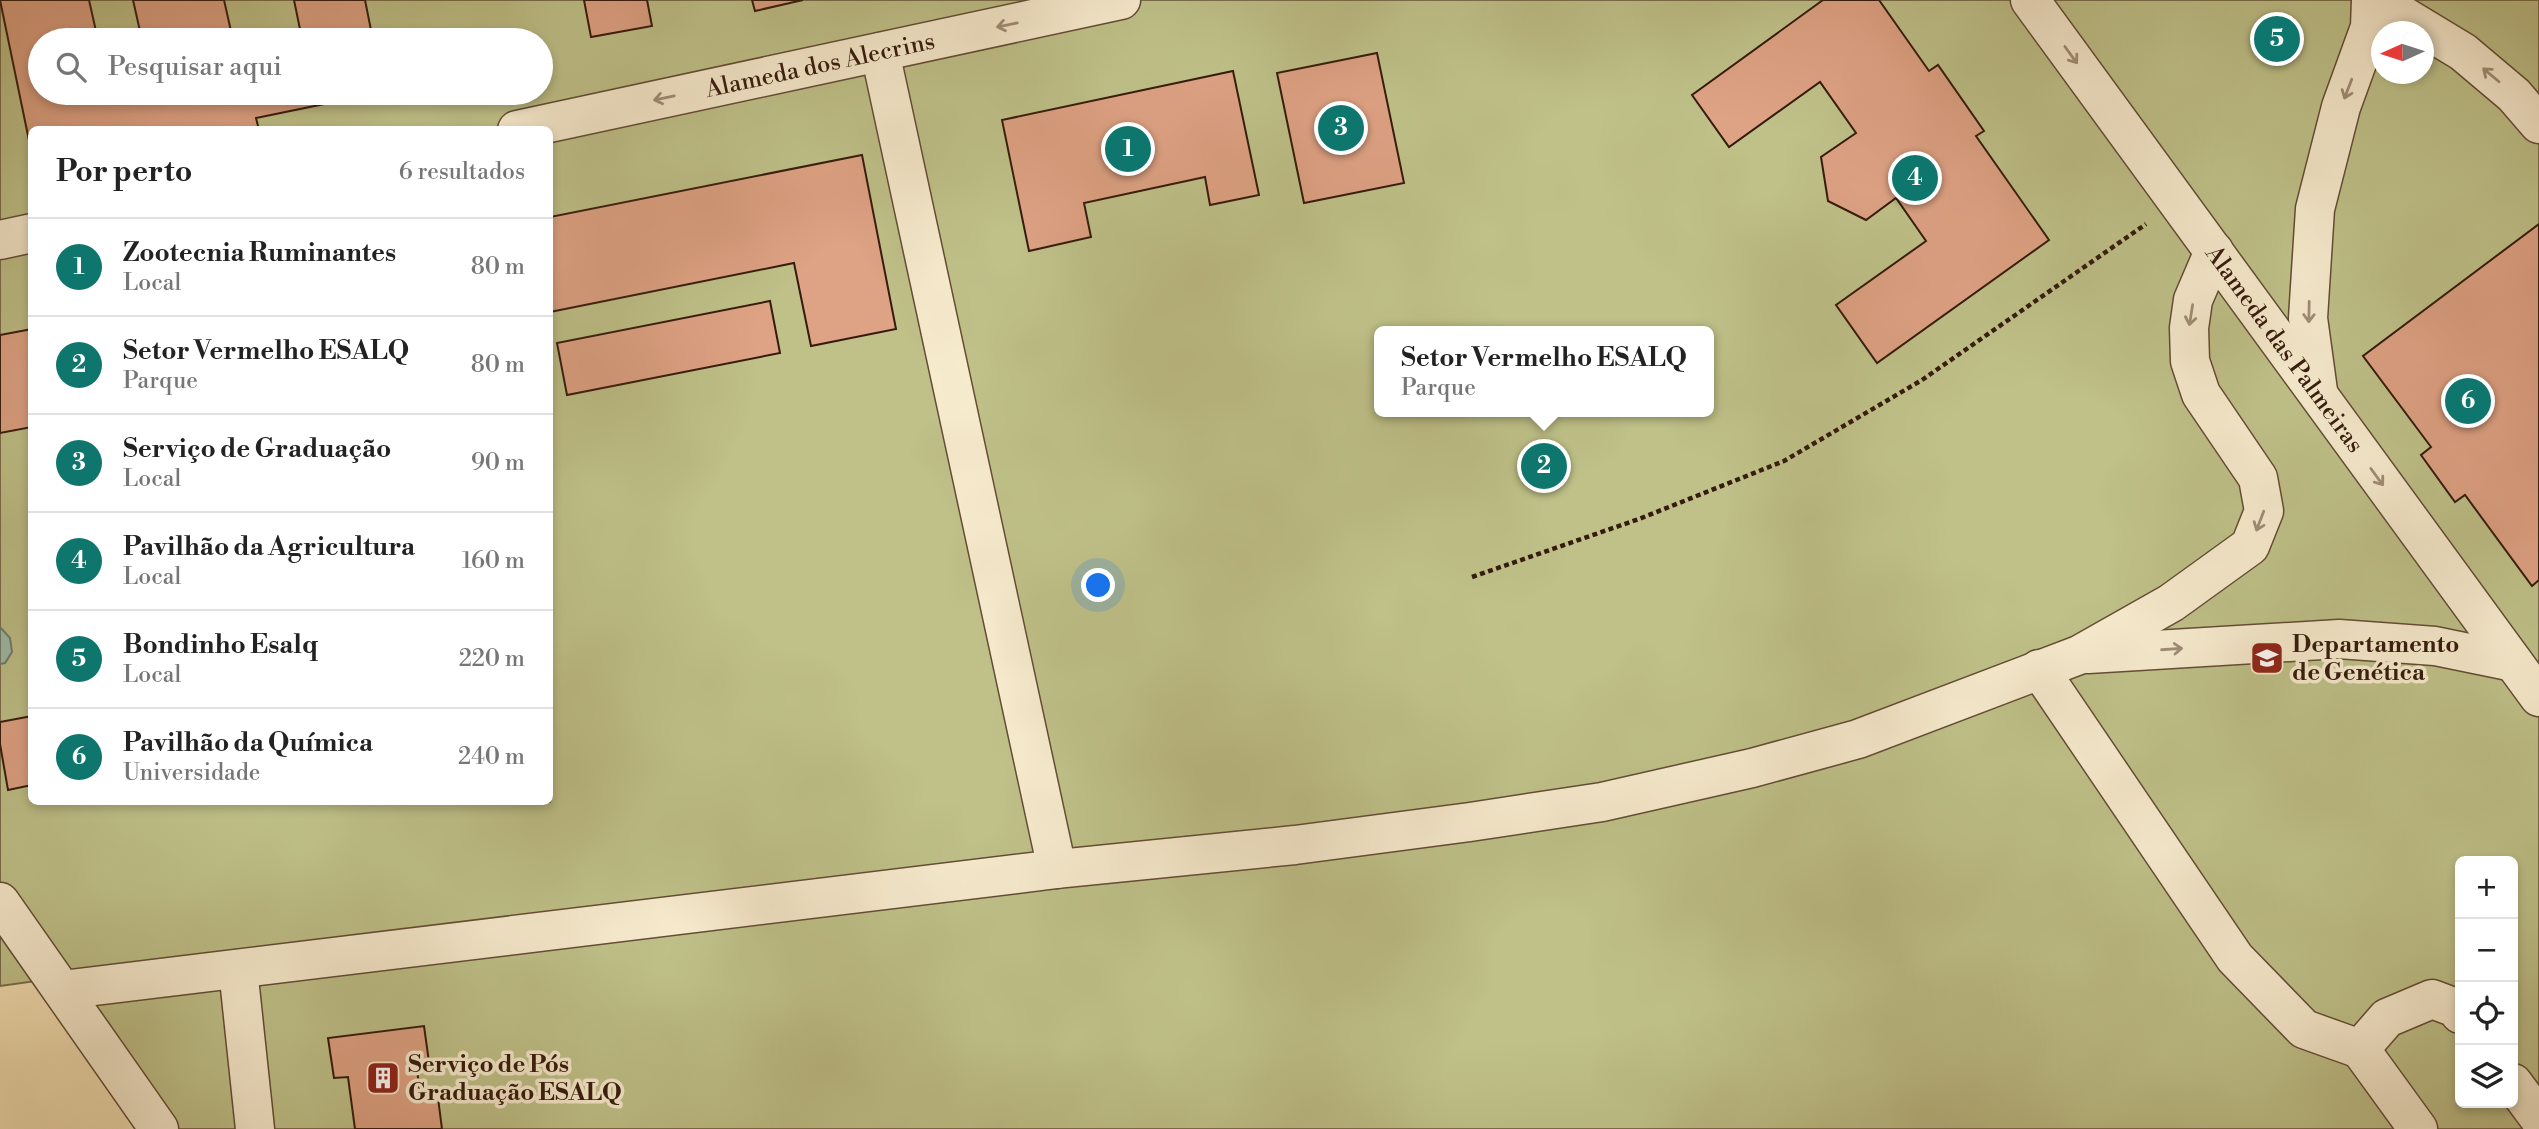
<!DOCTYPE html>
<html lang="pt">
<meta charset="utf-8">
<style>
:root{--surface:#fff;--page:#f6f6f6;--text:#222;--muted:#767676;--line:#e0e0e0;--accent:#0f766e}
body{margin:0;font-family:"Libre Bodoni",serif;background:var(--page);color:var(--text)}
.controls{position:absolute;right:21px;bottom:21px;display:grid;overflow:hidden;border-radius:10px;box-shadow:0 4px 10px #0003}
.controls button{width:63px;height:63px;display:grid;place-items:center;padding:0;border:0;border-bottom:2px solid var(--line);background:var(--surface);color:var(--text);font:35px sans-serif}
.compass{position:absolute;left:2371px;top:21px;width:63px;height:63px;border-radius:50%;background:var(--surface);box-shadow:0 4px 10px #0003;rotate:267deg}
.you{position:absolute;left:1099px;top:586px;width:24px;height:24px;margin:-18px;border:5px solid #fff;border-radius:50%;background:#1a73e8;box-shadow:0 0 0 10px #1a73e833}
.badge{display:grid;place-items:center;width:46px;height:46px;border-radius:50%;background:var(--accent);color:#fff;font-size:23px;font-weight:700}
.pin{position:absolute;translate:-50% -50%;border:4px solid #fff;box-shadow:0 2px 7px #0006}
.popup{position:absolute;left:1374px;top:326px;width:340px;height:91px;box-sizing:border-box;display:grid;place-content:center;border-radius:10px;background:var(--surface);filter:drop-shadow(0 2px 5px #0005);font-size:23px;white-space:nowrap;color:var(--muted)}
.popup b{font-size:26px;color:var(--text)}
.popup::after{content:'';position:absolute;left:50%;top:100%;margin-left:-14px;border:14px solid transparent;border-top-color:var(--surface)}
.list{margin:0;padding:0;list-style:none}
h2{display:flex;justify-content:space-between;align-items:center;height:91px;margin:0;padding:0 28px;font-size:30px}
h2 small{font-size:23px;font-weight:400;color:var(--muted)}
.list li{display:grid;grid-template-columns:46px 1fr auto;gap:21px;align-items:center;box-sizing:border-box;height:98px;padding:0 28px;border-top:2px solid var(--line)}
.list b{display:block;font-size:26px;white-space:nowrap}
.list p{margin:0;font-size:23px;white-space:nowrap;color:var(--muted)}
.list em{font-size:23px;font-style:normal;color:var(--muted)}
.icon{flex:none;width:38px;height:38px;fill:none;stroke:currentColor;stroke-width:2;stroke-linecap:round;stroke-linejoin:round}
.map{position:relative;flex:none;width:2539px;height:1129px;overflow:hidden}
.search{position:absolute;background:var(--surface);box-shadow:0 4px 10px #0003;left:28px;top:28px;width:525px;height:77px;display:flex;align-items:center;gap:18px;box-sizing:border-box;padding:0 24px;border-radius:38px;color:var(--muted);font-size:26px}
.panel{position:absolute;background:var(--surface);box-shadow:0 4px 10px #0003;left:28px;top:126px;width:525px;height:679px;border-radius:10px}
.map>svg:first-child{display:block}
</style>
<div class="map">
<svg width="2539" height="1129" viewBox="0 0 2539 1129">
<rect width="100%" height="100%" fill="#f3e0b3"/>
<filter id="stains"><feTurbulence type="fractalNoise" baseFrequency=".00286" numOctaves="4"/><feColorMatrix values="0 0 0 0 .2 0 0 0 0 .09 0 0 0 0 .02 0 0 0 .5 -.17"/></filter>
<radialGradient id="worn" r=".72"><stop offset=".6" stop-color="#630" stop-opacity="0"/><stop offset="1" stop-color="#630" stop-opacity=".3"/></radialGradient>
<!-- green -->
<path fill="#bfc189" stroke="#7a6e4b" stroke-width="2" fill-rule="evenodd" d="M0 0H2539V1129H156L50 979 0 986ZM2382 32H2424V74H2382ZM40 40H541V93H40ZM32 130H550V802H32ZM1380 331H1708V412H1380ZM2460 861H2513V1103H2460Z"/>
<!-- water -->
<path fill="#9bbdab" stroke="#727c6c" stroke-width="2" d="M0 627 10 638 12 652 5 663 0 664Z"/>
<!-- building -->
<path fill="#dea284" stroke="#351b0d" stroke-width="2" d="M0 0H89L98 40H40V93H378L256 118 259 130H32V155Z
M133 0H224L233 40H142Z
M294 0H365L373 40H296L302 39Z
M584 0H647L652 26 591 37Z
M752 0H803L755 11Z
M1823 0H1879L1929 71 1938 65 1984 131 1976 136 2049 240 1877 363 1836 305 1926 241 1896 198 1866 220 1828 201 1821 157 1856 133 1820 82 1729 147 1692 95Z
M1377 53 1404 183 1304 203 1277 73Z
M1233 71 1259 195 1210 205 1205 177 1084 203 1091 237 1029 251 1002 120Z
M862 155 896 329 811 346 794 263 550 312V217Z
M2539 224V580L2532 586 2465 495 2455 502 2421 455 2431 447 2363 356Z
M770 301 780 353 567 395 557 343Z
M32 329V427L0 433V335Z
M32 716V785L8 790 0 744V722Z
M424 1026 429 1062 416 1063 420 1092 437 1090 442 1129H355L348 1077 334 1078 328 1038Z"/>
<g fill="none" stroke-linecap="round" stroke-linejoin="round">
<defs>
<g id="minor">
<path id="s1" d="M2030 0 2539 697"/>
<path d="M2377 0 2463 52 2514 95 2539 124"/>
<path d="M880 52 1057 869"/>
<path id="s2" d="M517 130 1121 0"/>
<path d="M0 240 32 233"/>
<path d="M2318 391 2308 318 2315 209 2341 107 2370 27 2371 0"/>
<path d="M2088 654 2339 639 2435 646 2513 662"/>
<path d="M2039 669 2235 958 2304 1029 2360 1049 2387 1018 2432 999 2456 1008 2460 1014"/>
<path d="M0 902 159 1129"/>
<path d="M238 969 255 1129"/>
<path d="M62 990 1057 869 1295 845 1470 822 1602 802 1752 768 1858 739 2079 655 2171 603 2250 546 2264 511 2258 478 2201 394 2190 361 2189 328 2193 300 2214 251"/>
<path d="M2360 1049 2418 1129"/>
<path d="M2513 1083 2539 1118"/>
</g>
</defs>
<!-- minor casing -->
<use href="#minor" stroke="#644c36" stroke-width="41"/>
<!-- path -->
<path stroke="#351b0d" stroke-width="4.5" stroke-dasharray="5 3.5" stroke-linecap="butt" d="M1472 577 1639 519 1784 461 1922 380 2146 224"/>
<!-- minor -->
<use href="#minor" stroke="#f7ebce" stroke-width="38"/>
</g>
<!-- one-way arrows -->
<defs><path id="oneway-shaft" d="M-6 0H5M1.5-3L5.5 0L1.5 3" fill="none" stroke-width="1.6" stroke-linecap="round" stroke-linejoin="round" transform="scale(1.75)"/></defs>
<g stroke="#a08d77">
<use href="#oneway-shaft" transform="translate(1007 25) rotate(168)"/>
<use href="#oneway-shaft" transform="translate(2071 55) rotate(54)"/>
<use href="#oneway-shaft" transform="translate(2491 75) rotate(-140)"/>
<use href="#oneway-shaft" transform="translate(2348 89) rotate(111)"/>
<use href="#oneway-shaft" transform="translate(664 98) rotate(168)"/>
<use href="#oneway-shaft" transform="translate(2309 312) rotate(91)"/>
<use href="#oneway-shaft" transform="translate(2191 315) rotate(99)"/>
<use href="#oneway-shaft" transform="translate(2377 477) rotate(54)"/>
<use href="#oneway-shaft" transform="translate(2260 521) rotate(111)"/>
<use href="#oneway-shaft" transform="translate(2172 649) rotate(-4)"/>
</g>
<!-- icons -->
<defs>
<symbol id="university-square" viewBox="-11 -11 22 22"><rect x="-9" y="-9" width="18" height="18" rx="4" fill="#8f2418" stroke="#f7ebce"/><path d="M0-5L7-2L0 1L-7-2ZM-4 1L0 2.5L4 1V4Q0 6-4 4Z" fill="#fff"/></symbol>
<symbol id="building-square" viewBox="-11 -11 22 22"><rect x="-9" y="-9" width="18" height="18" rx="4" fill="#8f2418" stroke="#f7ebce"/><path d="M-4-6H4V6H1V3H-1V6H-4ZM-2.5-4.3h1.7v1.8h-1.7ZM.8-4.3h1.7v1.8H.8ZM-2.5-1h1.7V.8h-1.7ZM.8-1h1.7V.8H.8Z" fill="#fff"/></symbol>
</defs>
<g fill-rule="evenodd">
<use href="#university-square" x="2248" y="639" width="38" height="38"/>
<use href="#building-square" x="364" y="1059" width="38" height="38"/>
</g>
<g text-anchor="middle" stroke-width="7" stroke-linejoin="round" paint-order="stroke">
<!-- street labels -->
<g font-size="24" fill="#351b0d" stroke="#f7ebce">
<text dy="8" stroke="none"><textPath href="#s2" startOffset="310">Alameda dos Alecrins</textPath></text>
<text dy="8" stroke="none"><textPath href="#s1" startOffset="432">Alameda das Palmeiras</textPath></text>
</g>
<!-- poi labels -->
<g font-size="24" font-weight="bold" fill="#351b0d" stroke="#f7ebce" text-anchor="start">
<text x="2292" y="652">Departamento<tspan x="2292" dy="28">de Genética</tspan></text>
<text x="408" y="1072">Serviço de Pós<tspan x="408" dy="28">Graduação ESALQ</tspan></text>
</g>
</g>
<rect width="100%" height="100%" filter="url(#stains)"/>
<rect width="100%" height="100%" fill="url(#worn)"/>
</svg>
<div class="controls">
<button>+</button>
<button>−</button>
<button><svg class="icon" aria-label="locate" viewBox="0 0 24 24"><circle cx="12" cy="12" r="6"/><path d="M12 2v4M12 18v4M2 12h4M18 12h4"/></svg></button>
<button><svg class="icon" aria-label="layers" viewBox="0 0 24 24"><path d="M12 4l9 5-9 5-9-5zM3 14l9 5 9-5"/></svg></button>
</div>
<svg class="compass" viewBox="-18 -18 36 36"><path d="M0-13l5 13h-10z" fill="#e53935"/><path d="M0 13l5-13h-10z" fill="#767676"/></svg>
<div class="you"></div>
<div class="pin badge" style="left:1128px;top:149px">1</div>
<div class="pin badge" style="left:1544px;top:466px">2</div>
<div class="popup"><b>Setor Vermelho ESALQ</b>Parque</div>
<div class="pin badge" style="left:1341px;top:128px">3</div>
<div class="pin badge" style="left:1915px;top:178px">4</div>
<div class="pin badge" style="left:2277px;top:39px">5</div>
<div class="pin badge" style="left:2468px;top:401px">6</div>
<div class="search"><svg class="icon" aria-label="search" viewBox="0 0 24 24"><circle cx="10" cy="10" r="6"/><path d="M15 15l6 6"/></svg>Pesquisar aqui</div>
<section class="panel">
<h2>Por perto<small>6 resultados</small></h2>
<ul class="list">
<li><span class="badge">1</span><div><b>Zootecnia Ruminantes</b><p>Local</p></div><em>80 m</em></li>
<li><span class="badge">2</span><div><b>Setor Vermelho ESALQ</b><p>Parque</p></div><em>80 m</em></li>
<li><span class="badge">3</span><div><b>Serviço de Graduação</b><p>Local</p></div><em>90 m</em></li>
<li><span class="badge">4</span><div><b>Pavilhão da Agricultura</b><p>Local</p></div><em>160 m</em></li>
<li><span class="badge">5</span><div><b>Bondinho Esalq</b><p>Local</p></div><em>220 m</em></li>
<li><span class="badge">6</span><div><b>Pavilhão da Química</b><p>Universidade</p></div><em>240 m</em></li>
</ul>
</section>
</div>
